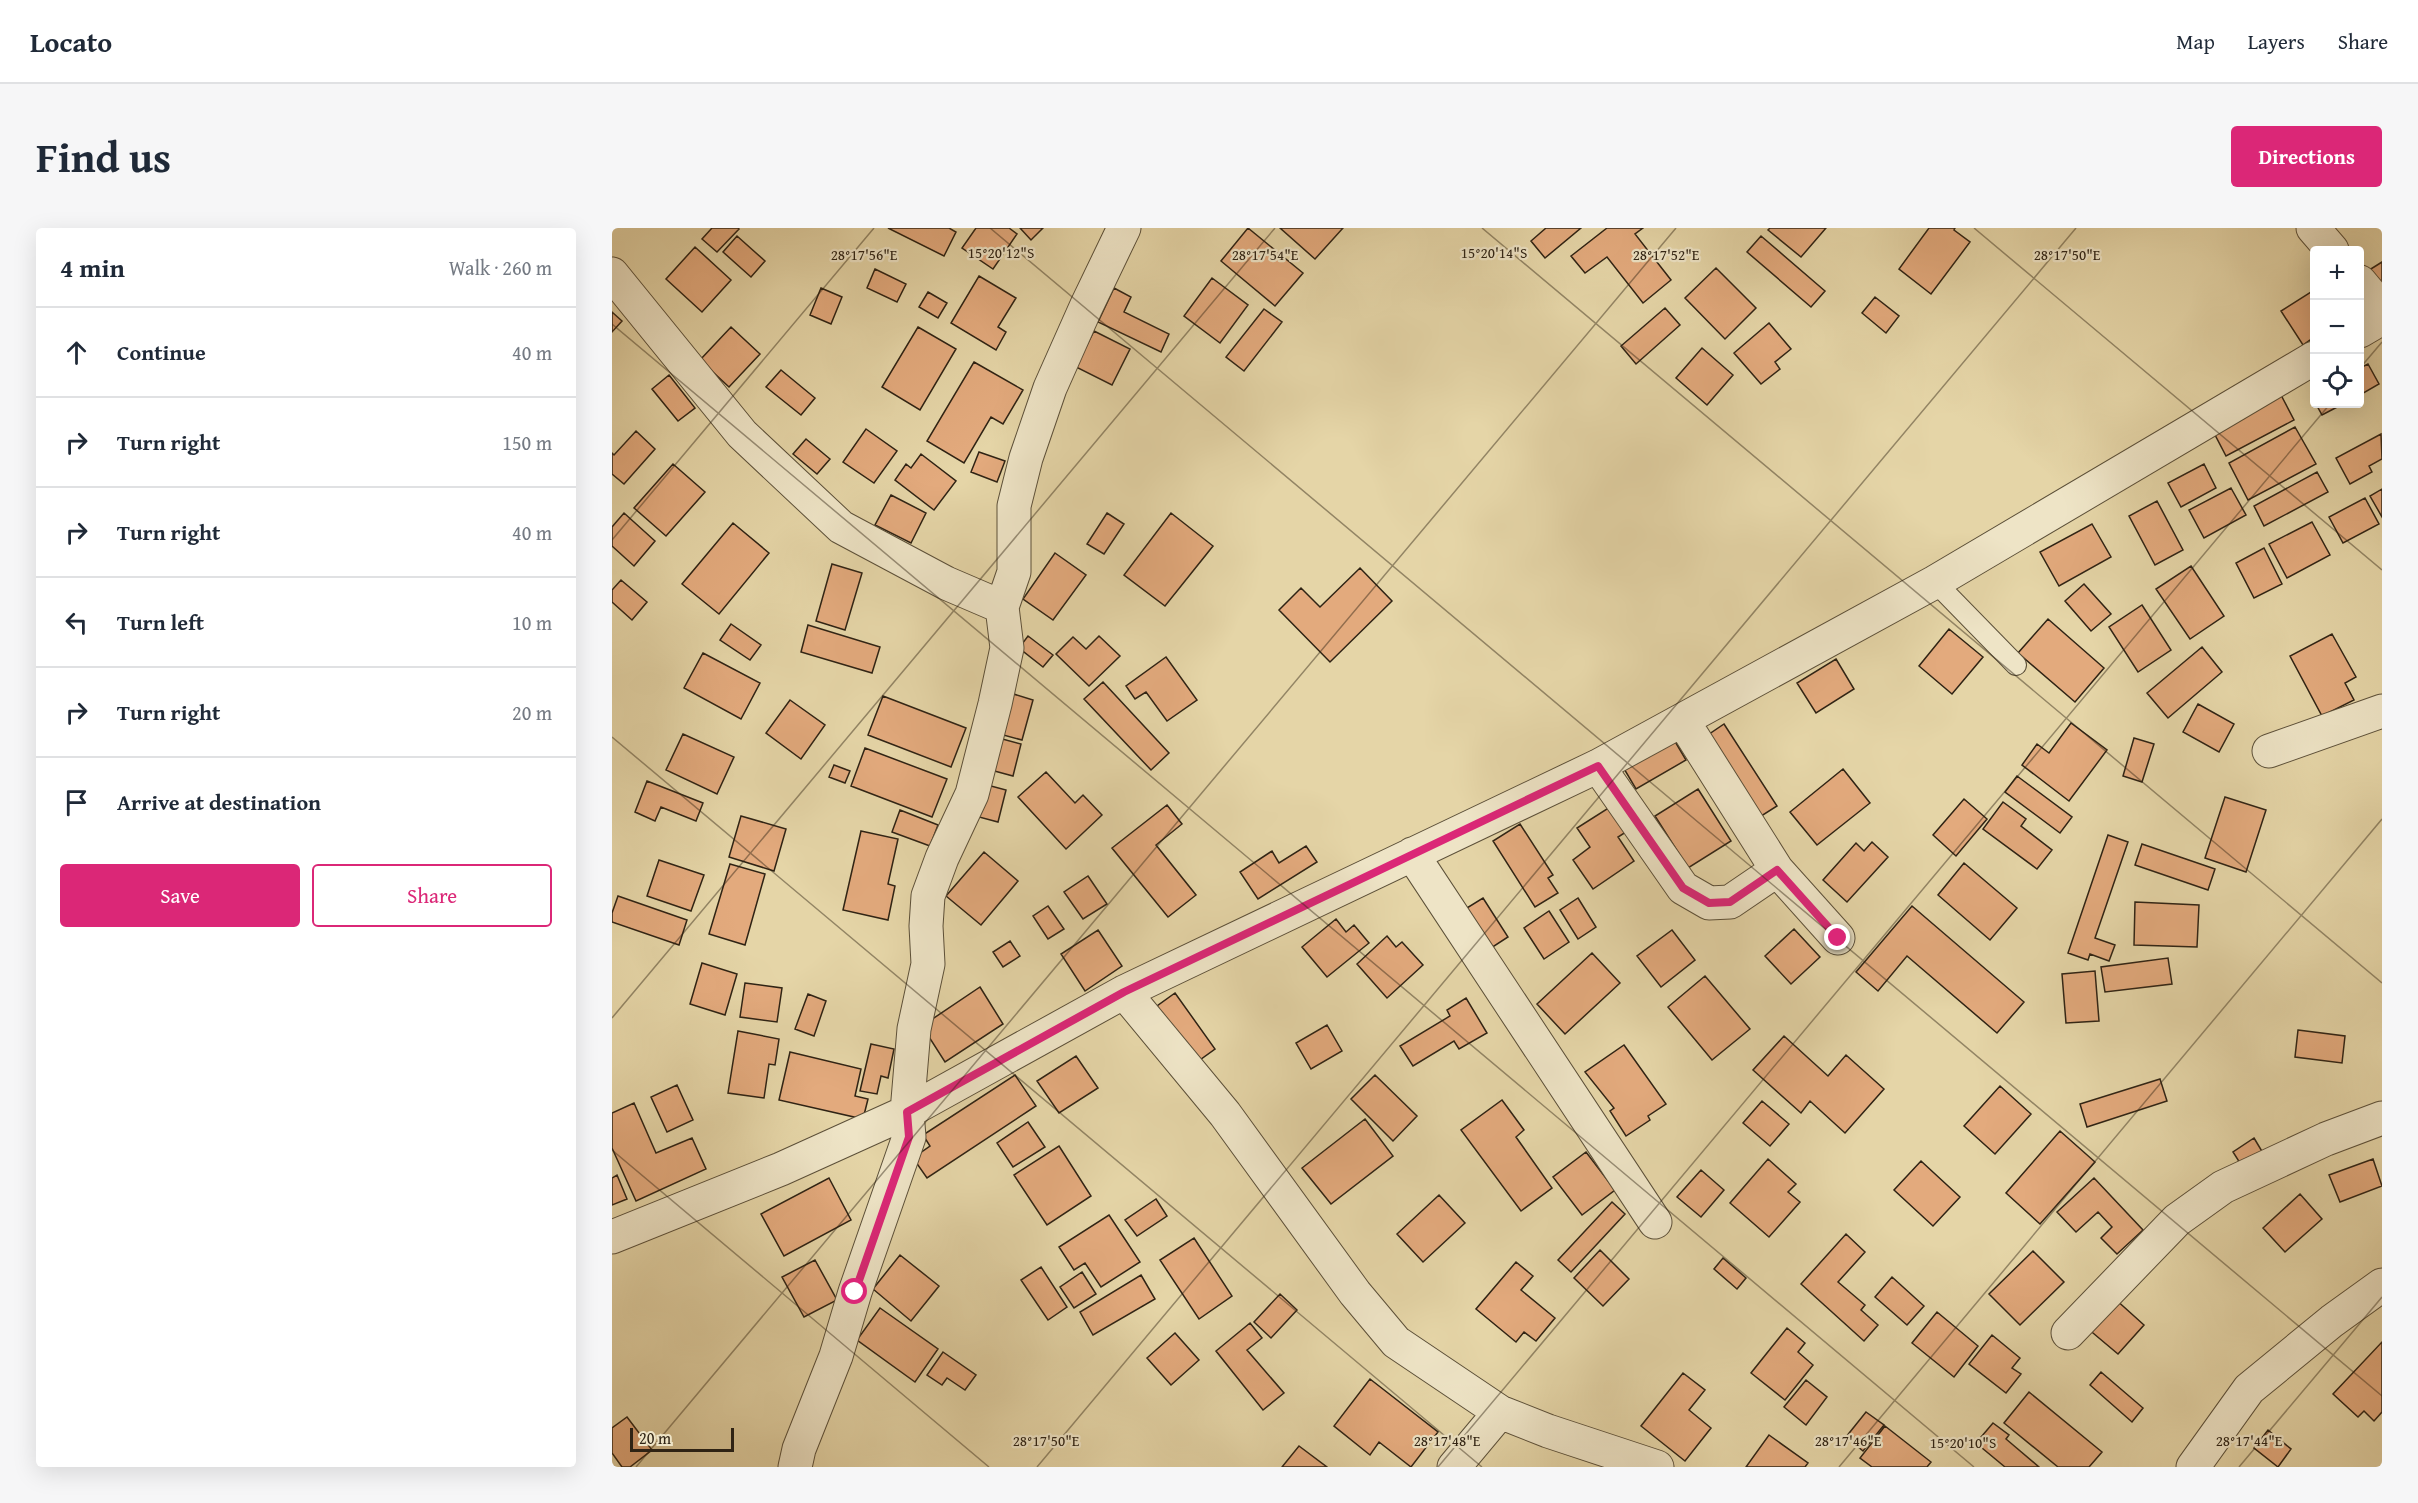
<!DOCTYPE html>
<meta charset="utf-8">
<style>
:root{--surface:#fff;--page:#f6f6f7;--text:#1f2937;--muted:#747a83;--line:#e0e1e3;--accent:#db2777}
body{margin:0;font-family:"Gentium Book Plus",serif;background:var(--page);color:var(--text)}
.controls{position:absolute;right:18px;top:18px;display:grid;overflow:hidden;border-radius:6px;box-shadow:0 6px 24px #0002}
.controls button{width:54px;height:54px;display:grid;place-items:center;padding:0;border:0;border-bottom:2px solid var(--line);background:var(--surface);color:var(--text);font:30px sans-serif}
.scale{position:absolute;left:18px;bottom:15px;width:104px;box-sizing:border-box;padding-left:6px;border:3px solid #2f2314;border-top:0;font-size:16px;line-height:21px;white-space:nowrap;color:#2f2314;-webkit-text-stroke:4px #eee4c6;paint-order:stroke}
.stop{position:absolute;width:18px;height:18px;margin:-14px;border:4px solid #db2777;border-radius:50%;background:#fff}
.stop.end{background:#db2777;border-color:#fff;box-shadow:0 2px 6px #0008}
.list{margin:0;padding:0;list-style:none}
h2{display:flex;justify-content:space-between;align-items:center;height:78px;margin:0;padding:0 24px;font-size:26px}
h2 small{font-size:20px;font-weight:400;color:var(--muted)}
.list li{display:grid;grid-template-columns:39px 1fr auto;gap:18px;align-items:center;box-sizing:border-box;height:90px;padding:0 24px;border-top:2px solid var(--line)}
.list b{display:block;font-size:22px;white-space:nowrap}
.list em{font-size:20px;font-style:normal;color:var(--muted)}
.actions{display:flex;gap:12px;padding:18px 24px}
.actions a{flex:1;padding:14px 0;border:2px solid var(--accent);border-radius:6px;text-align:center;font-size:21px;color:var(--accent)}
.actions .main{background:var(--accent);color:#fff}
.icon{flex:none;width:33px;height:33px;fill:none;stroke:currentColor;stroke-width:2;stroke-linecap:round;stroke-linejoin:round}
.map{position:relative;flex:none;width:1770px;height:1239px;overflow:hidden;border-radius:6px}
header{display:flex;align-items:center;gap:36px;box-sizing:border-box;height:84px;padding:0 30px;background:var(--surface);border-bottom:2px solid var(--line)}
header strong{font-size:28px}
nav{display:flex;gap:33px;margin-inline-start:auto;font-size:21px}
.intro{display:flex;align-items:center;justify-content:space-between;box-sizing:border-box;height:144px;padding:0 36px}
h1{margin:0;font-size:42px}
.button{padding:15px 27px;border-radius:6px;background:var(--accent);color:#fff;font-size:21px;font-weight:700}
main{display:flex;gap:36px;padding:0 36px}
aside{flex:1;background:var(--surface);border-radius:6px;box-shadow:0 6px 24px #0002}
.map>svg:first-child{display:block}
</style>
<header>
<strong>Locato</strong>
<nav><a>Map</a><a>Layers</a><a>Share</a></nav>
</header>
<div class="intro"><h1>Find us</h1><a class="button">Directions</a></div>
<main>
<aside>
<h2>4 min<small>Walk · 260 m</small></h2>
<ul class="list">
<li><svg class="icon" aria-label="ahead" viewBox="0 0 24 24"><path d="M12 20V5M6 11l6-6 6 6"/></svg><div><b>Continue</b></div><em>40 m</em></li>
<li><svg class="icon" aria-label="right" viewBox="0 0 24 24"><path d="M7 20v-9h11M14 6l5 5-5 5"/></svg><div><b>Turn right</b></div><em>150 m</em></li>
<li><svg class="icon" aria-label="right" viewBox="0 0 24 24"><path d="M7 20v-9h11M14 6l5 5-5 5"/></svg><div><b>Turn right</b></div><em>40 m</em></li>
<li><svg class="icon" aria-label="left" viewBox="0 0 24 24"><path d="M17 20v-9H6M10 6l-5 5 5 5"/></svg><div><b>Turn left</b></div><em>10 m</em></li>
<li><svg class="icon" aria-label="right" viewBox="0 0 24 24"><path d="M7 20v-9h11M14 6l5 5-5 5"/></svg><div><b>Turn right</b></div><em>20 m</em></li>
<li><svg class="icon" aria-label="arrive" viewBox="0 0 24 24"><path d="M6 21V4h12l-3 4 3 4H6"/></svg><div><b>Arrive at destination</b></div></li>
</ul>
<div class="actions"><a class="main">Save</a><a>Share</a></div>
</aside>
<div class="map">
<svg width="1770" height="1239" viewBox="0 0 1770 1239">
<rect width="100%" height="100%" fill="#e5d5a7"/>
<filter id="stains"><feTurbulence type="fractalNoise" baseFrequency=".00333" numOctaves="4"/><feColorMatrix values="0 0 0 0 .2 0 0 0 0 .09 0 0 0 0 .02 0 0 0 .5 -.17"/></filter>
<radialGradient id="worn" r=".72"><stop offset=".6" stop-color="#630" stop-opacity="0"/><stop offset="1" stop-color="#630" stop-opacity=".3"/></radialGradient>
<!-- building -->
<path fill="#e3aa7d" stroke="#2f2314" stroke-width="1.5" d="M100 0H126L127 1 105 24 90 11Z
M276 0H337L344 4 332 28Z
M364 0H397L405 6 381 41 350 20Z
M408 0H431L419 12Z
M636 0 691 45 663 78 609 33Z
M668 0H731L703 31Z
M934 0H969L933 30 919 13Z
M995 0H1031L1023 6 1059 52 1031 75 995 29 973 45 959 28Z
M1158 0H1214L1189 29 1156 2Z
M1317 0H1343L1342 2 1358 14 1319 66 1287 41Z
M125 8 153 33 139 49 111 24Z
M1149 8 1213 63 1199 79 1135 24Z
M83 19 119 52 90 84 54 51Z
M1770 34V65L1754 44Z
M1104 40 1144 80 1113 111 1073 70Z
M263 41 294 56 285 74 255 60Z
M367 48 404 70 386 99 394 104 384 122 339 95Z
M600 50 636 77 608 115 572 88Z
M209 60 230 69 219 96 198 87Z
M502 60 519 69 512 84 557 106 549 124 486 94Z
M1702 62V109L1691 117 1669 83Z
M316 64 335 75 326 90 307 79Z
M1263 69 1287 88 1274 105 1250 85Z
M1053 80 1068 97 1024 136 1009 118Z
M652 81 670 94 632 143 614 129Z
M0 84 10 93 0 104Z
M1157 95 1179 121 1163 134 1168 141 1149 156 1122 125Z
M119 99 148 126 117 159 88 132Z
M306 99 344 121 308 182 270 159Z
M482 103 518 121 500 157 464 139Z
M1090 120 1121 147 1095 177 1064 150Z
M362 134 411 162 391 196 379 189 352 235 315 213Z
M1756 136 1767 156 1748 167V140Z
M169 142 203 170 189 187 154 159Z
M57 147 83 180 66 193 40 161Z
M1669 167 1682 192 1614 228 1601 203Z
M1704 176H1731L1710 187Z
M1683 199 1704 236 1636 272 1617 235Z
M254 201 285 223 262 255 231 234Z
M24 203 43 221 12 256 0 246V225L2 227Z
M1769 206 1770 231 1757 238 1760 244 1738 256 1724 230Z
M194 211 218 231 205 246 181 226Z
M367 224 393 233 385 254 359 244Z
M309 226 344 253 322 282 283 252 294 236 299 240Z
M61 236 93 264 54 308 22 280Z
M1592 236 1604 260 1569 279 1556 255Z
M1705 244 1716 264 1652 298 1642 278Z
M1619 260 1634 287 1592 310 1577 282Z
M1770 261V289L1758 268Z
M279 267 314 285 299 315 263 297Z
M1753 270 1767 296 1731 315 1717 289Z
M1545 273 1571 322 1543 337 1517 288Z
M12 285 43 313 22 338 0 318V299Z
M495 285 512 296 492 326 475 316Z
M559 285 601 318 553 378 512 347Z
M1700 294 1718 327 1675 350 1657 316Z
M121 295 157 325 107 386 70 356Z
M1480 296 1499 329 1447 358 1428 324Z
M1652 320 1670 356 1642 370 1624 335Z
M443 325 474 347 441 392 411 371Z
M220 336 250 345 233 402 204 393Z
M1579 338 1612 388 1578 411 1544 361Z
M748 340 780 373 718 434 667 382 689 360 708 379Z
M9 352 35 374 20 392 0 374V362Z
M1472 356 1499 386 1479 403 1453 373Z
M1530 377 1559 422 1526 444 1497 399Z
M1436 391 1492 440 1463 474 1406 425Z
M119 396 149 417 138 432 108 412Z
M196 397 268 419 260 445 189 424Z
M1337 401 1371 429 1340 466 1307 438Z
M1720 406 1744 449 1733 455 1742 472 1710 488 1678 428Z
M416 408 441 427 431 439 407 420Z
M487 408 508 428 477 458 444 426 461 409 474 421Z
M1590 419 1610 444 1556 490 1535 465Z
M91 425 148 455 129 491 72 460Z
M554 429 585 472 555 493 534 464 523 471 514 458Z
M1224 431 1242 461 1204 485 1185 455Z
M491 454 557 525 539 542 472 471Z
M395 464 421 472 410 512 384 505Z
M271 468 354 500 339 539 256 507Z
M178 472 213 497 189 531 154 505Z
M1586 476 1622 496 1607 524 1571 504Z
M1459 495 1495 522 1457 573 1410 537 1425 516 1437 525Z
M1112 496 1165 578 1143 592 1090 511Z
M71 506 122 529 105 566 54 542Z
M383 509 409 516 401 548 375 541Z
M1061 510 1074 532 1024 561 1011 539Z
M1522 510 1542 516 1530 554 1511 548Z
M253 520 335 551 320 589 239 558Z
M222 537 238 543 233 555 217 549Z
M1231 541 1258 575 1205 617 1178 584Z
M434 544 463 575 471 567 490 587 454 621 406 569Z
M1405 548 1460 589 1448 605 1393 564Z
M35 553 91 575 84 593 49 579 43 593 23 584Z
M364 554 394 562 386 594 367 589Z
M1086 561 1119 613 1076 640 1043 588Z
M1613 569 1654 582 1634 644 1593 630Z
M1352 571 1375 591 1344 628 1321 607Z
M1391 574 1414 591 1409 598 1440 622 1425 641 1371 601Z
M555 577 570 596 544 617 584 667 556 689 500 620Z
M998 579 1014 604 1006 609 1022 633 981 661 961 632 978 619 965 600Z
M288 582 326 597 318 618 280 604Z
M129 588 174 601 162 643 117 629Z
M908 596 941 647 936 650 946 665 923 679 881 613Z
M249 603 286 611 276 656 283 658 276 692 231 682Z
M1496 607 1516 614 1483 710 1503 717 1497 733 1478 726 1476 732 1456 725Z
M1260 614 1276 629 1235 674 1211 652 1244 615 1252 623Z
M1530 616 1603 641 1596 662 1523 637Z
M694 618 705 634 646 671 628 644 660 623 667 635Z
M372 624 406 653 369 697 334 668Z
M47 632 92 647 79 683 35 668Z
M1352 635 1405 680 1378 712 1326 667Z
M118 636 153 646 133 717 97 706Z
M476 648 495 676 471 691 452 664Z
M6 668 75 692 67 717 0 694V685Z
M871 670 896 709 876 722 850 683Z
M966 670 984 699 966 711 948 682Z
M1523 674 1587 677 1585 719 1522 717Z
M436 678 452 701 436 711 421 688Z
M1300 678 1412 774 1385 805 1295 728 1266 763 1244 744Z
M937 683 957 714 932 731 912 700Z
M724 691 734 704 742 697 757 715 715 749 690 719Z
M1182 701 1208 729 1179 756 1153 728Z
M486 702 510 738 473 763 449 726Z
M1060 702 1083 732 1049 759 1025 728Z
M775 708 784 719 790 714 811 737 775 770 745 736Z
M398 713 408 728 391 739 381 724Z
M980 725 1008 755 953 806 925 776Z
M1556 730 1560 756 1493 764 1489 739Z
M90 735 125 746 113 787 78 776Z
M1483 743 1487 793 1454 795 1450 746Z
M1093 748 1138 801 1100 832 1056 779Z
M133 755 170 760 165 794 128 789Z
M368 759 391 796 333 834 310 798Z
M563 765 603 821 585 834 545 778Z
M196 766 214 773 202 808 183 801Z
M854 770 875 805 847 821 842 813 801 838 788 818 838 788 835 782Z
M715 797 730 823 699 841 684 815Z
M1686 802 1733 808 1730 835 1683 829Z
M126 803 167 811 163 837 157 836 152 870 116 865Z
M1172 808 1216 848 1234 827 1272 861 1233 905 1198 873 1189 885 1141 842Z
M259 816 282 821 276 850 269 848 265 866 248 863Z
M1012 817 1054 876 1036 888 1038 892 1014 908 998 883 1002 880 973 844Z
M178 824 249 841 243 868 256 871 251 891 167 872Z
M464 828 486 860 447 885 425 853Z
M403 847 424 878 315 950 301 930 318 918 311 907Z
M763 847 805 888 781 913 739 871Z
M1548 851 1555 873 1475 899 1468 876Z
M65 857 81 892 55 904 39 869Z
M1388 858 1419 886 1383 926 1352 898Z
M890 872 912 902 904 909 940 960 909 983 849 902Z
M1150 873 1177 896 1158 918 1131 895Z
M22 875 44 925 80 910 94 941 24 973 0 920V885Z
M753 891 781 928 719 976 690 940Z
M416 894 433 919 401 939 385 915Z
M1448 903 1483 934 1428 996 1394 965Z
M1642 910 1654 930 1633 943 1621 924Z
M447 918 479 968 435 997 402 947Z
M974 924 1003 962 970 987 941 949Z
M1156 931 1184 956 1176 964 1188 974 1157 1009 1118 975Z
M1761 931 1770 958 1728 974 1717 947Z
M1309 933 1348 969 1321 998 1282 962Z
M1089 942 1112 962 1089 989 1065 969Z
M5 947 15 971 0 977V950Z
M217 950 239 992 172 1028 149 986Z
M1482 950 1531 1002 1505 1026 1489 1010 1500 999 1486 984 1464 1004 1445 984Z
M1688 966 1710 991 1673 1024 1651 1000Z
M827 967 853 995 811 1034 785 1006Z
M544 971 555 988 525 1008 513 992Z
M1000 974 1013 986 959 1044 946 1032Z
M497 987 528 1034 489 1059 473 1035 462 1042 447 1019Z
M1234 1006 1253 1024 1226 1054 1253 1077 1249 1082 1266 1097 1252 1113 1189 1056Z
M582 1010 620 1068 587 1091 548 1032Z
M988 1022 1017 1051 991 1078 962 1050Z
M1421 1023 1452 1054 1408 1097 1377 1066Z
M288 1027 327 1058 299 1093 261 1061Z
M1111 1030 1134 1050 1125 1061 1102 1041Z
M203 1032 225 1072 192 1089 170 1049Z
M904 1034 921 1048 909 1062 943 1090 924 1113 912 1104 904 1114 864 1081Z
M429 1039 455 1079 436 1092 409 1052Z
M470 1044 484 1066 462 1080 448 1059Z
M529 1047 543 1071 481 1107 468 1084Z
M1280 1049 1312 1078 1295 1097 1263 1069Z
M668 1066 685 1082 659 1110 642 1094Z
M1502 1070 1532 1097 1506 1126 1475 1100Z
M268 1080 326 1121 303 1154 245 1112Z
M1325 1084 1366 1118 1342 1149 1300 1115Z
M638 1095 650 1110 635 1122 672 1165 651 1182 604 1123Z
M1175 1100 1193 1115 1186 1124 1201 1137 1173 1172 1139 1145Z
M563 1105 587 1132 559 1157 535 1130Z
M1380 1107 1408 1130 1400 1140 1409 1146 1394 1165 1357 1136Z
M1770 1114V1184L1762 1193 1752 1183 1746 1189 1721 1166Z
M331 1124 364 1147 353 1162 335 1150 330 1157 315 1147Z
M1489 1144 1531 1180 1520 1194 1478 1157Z
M1071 1145 1093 1162 1077 1182 1099 1200 1073 1233 1029 1198Z
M758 1151 826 1204 799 1239 767 1214 758 1227 722 1198Z
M1194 1152 1215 1169 1194 1197 1172 1179Z
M1417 1164 1490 1224 1477 1239H1446L1392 1195Z
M1254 1184 1272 1197 1251 1223 1234 1209Z
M15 1189 40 1222 18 1239H10L0 1225V1200Z
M1381 1195 1397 1207 1394 1211 1427 1239H1393L1364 1215Z
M1273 1198 1319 1234 1315 1239H1260L1248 1230Z
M1656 1202 1679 1221 1666 1239 1642 1220Z
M1157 1207 1196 1235 1193 1239H1134Z
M687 1218 715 1239H670Z"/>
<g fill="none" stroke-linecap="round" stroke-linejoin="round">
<defs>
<path id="service" d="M1323 354 1404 437"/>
<path id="minor" d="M1701 0 1720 22
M0 46 130 206 229 299 334 355 390 379
M1748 54 1770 80
M1748 103 1770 90
M1071 493 1165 642 1226 710
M1657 523 1770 483
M986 538 1071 660 1097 675 1118 674 1165 642
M800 626 1043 994
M512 764 613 886 743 1065 784 1114 888 1184 936 1203 1045 1239
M0 1009 169 941 295 884 512 764 986 538 1323 354 1702 130
M1456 1105 1565 992 1611 959 1714 911 1770 890
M183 1239 187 1221 224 1128 243 1064 297 909 295 884 302 801 316 736 314 698 316 668 330 630 360 566 383 476 395 420 390 379 402 344V278L414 230 438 160 474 79 512 0
M842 1239 888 1184
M1581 1239 1637 1161 1720 1093 1770 1057"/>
</defs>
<!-- service casing -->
<use href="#service" stroke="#5c5039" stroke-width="22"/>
<!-- minor casing -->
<use href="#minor" stroke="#5c5039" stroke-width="35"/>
<!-- service -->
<use href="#service" stroke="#eee4c6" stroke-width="20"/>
<!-- minor -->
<use href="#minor" stroke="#eee4c6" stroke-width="33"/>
</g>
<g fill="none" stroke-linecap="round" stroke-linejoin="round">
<!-- route -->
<path stroke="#db2777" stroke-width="8" d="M243 1064 297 909 295 884 512 764 986 538 1071 660 1097 675 1118 674 1165 642 1226 710"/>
</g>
<!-- ticks -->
<path fill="none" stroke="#2f2314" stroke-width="1.5" stroke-opacity="0.45" d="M378 0 1770 1168M870 0 1770 755M1362 0 1770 342M0 96 1362 1239M1748 140 1770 114M0 312 262 0M0 509 870 1239M0 790 663 0M0 922 377 1239M24 1239 1064 0M425 1239 1464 0M826 1239 1718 176M1227 1239 1770 591M1627 1239 1770 1069"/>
<g font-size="15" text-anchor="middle" fill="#2f2314" stroke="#eee4c6" stroke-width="4.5" stroke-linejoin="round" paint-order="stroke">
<text x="389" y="30">15°20'12"S</text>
<text x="882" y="30">15°20'14"S</text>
<text x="252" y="32">28°17'56"E</text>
<text x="653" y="32">28°17'54"E</text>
<text x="1054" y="32">28°17'52"E</text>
<text x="1455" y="32">28°17'50"E</text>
<text x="434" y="1218">28°17'50"E</text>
<text x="835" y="1218">28°17'48"E</text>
<text x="1236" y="1218">28°17'46"E</text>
<text x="1637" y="1218">28°17'44"E</text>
<text x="1351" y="1220">15°20'10"S</text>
</g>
<rect width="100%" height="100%" filter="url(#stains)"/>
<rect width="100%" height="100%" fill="url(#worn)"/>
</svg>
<div class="controls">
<button>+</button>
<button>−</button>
<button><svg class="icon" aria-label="locate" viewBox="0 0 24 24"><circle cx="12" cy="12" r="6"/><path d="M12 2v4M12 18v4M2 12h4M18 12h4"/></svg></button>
</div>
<div class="scale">20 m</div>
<div class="stop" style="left:243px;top:1064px"></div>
<div class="stop end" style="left:1226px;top:710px"></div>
</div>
</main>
